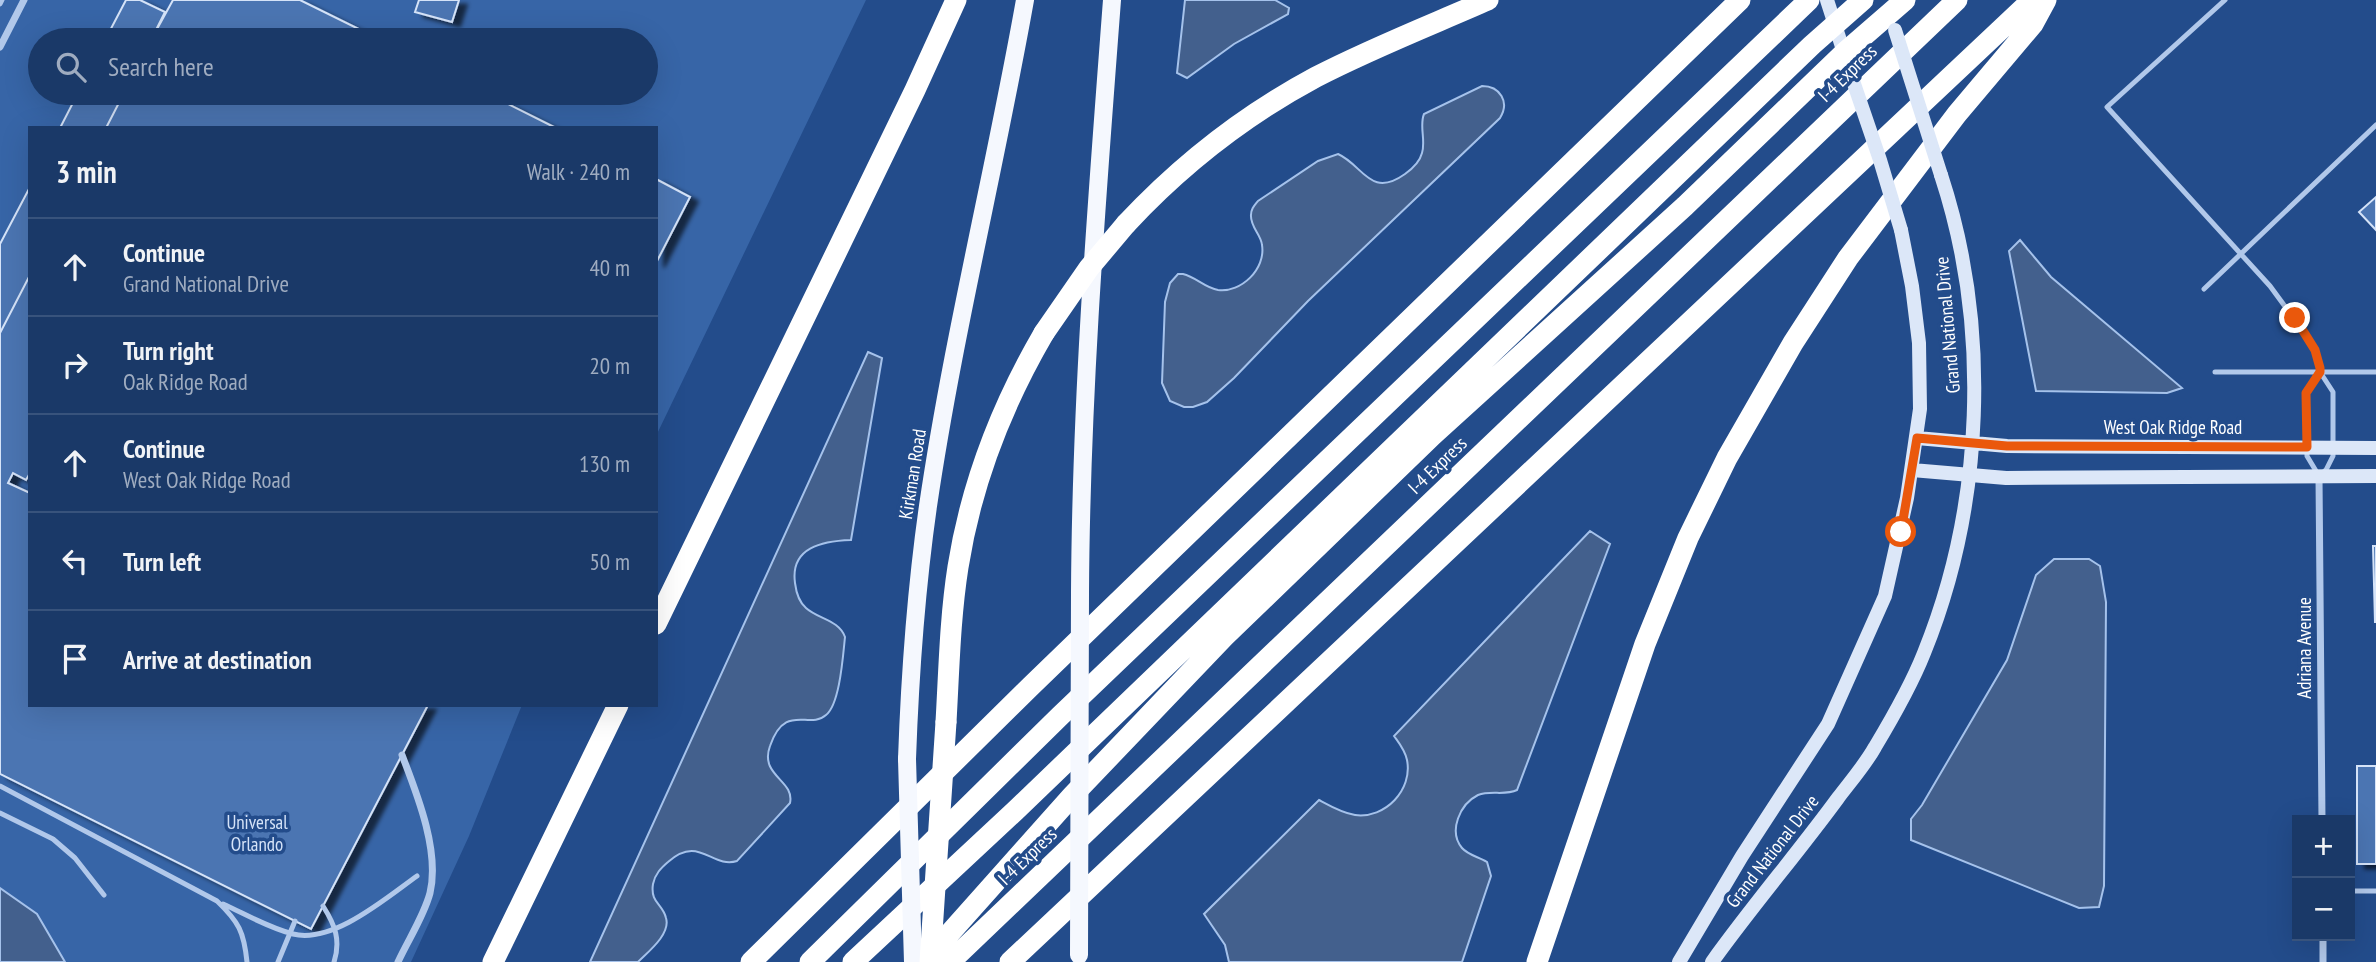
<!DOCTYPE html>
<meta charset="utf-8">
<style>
:root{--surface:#1a3968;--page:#23406e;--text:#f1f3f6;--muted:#9facc0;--line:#38537c}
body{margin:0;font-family:"PT Sans Narrow",sans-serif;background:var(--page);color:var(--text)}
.controls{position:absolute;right:21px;bottom:21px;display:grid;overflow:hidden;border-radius:0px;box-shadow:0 7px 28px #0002}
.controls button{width:63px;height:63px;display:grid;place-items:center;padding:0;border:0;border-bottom:2px solid var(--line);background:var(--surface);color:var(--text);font:35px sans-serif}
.stop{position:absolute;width:21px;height:21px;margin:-16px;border:5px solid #ea580c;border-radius:50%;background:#fff}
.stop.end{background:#ea580c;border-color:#fff;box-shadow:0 2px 7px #0008}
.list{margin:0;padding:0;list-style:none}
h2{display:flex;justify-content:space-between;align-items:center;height:91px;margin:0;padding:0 28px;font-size:30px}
h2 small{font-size:23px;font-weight:400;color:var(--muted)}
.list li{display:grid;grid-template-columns:46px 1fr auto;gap:21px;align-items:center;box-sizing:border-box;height:98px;padding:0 28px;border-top:2px solid var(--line)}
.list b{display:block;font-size:26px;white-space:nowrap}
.list p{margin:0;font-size:23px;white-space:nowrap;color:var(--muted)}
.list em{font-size:23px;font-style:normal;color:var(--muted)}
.icon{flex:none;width:38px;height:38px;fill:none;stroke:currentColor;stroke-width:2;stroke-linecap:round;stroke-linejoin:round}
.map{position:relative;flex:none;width:2376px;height:962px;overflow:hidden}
.search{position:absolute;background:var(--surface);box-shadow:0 7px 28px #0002;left:28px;top:28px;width:630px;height:77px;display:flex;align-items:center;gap:18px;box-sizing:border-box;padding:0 24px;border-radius:38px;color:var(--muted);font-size:26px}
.panel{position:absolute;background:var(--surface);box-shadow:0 7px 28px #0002;left:28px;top:126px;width:630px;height:581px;border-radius:0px}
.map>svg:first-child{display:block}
</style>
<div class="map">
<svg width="2376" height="962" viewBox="0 0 2376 962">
<defs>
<filter id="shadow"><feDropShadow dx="8" dy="4.5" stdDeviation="2" flood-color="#0009"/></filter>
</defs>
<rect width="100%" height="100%" fill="#234c8b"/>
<!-- green -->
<path fill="#3765a7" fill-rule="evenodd" d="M0 0H866L656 436V128H30V705H522L469 836 411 962H0ZM40 40H646V93H40Z"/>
<!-- water -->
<path fill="#43608d" stroke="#a5c2eb" stroke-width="2" d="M1185 0H1275L1289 8 1288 14 1234 44 1187 78 1177 73Z
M1482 86C1500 86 1510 102 1500 118L1308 301 1234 378 1207 402 1193 407H1184L1170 401 1162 383 1165 302 1170 283 1178 274H1183C1196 277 1205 288 1218 290 1241 293 1266 269 1262 245 1261 234 1250 227 1251 215 1251 209 1254 206 1258 201L1318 161 1338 154C1363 165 1370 199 1405 174 1412 169 1420 161 1422 153 1426 140 1419 126 1424 114Z
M2020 240 2051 277 2182 388 2167 393 2036 391 2009 251Z
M868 352 882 358 851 540C823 541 790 547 795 583 796 591 799 602 806 608 818 619 839 620 845 637 843 655 840 704 826 715 809 730 785 702 770 746 759 776 795 780 790 803L737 861C712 869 699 834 668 862 661 868 655 874 653 884 650 903 663 904 666 918 671 934 648 952 638 962H590Z
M1590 531 1610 544 1517 790C1505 796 1491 790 1478 795 1460 804 1448 831 1462 848 1468 855 1479 857 1487 862L1491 876 1462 962H1229L1225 945 1204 914 1319 800C1330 806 1342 813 1355 815 1385 819 1413 790 1407 760 1405 750 1399 743 1394 736Z
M2054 559H2089L2100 566 2106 602 2104 886 2099 907 2079 908 1911 840V819L1922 805 2007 660 2036 575Z
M0 888 37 914 65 962H0Z"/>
<!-- building -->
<path fill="#4b75b2" stroke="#d5e3f8" stroke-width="2" filter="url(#shadow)" d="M126 0H140L165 12 151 40H105Z
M173 0H300L381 40H151Z
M419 0H459L452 22 415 12Z
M78 93H124L106 128H60Z
M124 93H486L556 128H106Z
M656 179 690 197 656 263Z
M30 187V275L0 333V244Z
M2376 197V230L2359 212Z
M30 275V473L26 480 13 473 8 483 30 493V705H428L311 929 0 774V333Z
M2373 546H2376V622H2375Z
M2357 766H2376V864H2357Z"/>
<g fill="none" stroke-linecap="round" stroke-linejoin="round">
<!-- lane -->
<path stroke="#b1c8ea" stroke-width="5" d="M2225 0 2107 107 2270 286 2311 342 2317 356 2320 372 2333 392V456L2326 470 2319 476 2307 456 2306 393 2320 372
M0 4 2 0
M2204 289 2376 125
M2215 372H2376
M0 786 217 901C239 922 244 932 247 962
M0 813 53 839 75 858 104 895
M2350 891H2376
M223 904C245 914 269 928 293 934 333 944 386 898 417 876
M278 962 295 921"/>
<!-- street -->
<path stroke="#b1c8ea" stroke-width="7" d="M0 47 24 0
M2319 477 2322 820
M2323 936V962
M398 962C408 940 424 916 430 893 440 851 417 794 402 755"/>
<!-- secondary -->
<path stroke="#dce7f8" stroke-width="14" d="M1827 0 1846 59
M1917 438 2007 446 2376 448
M1912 470 2006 478 2376 476
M1679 962 1742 856 1828 724 1885 596 1907 498 1920 409 1919 343 1912 286 1901 230
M1712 962C1752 906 1797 854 1838 798 1850 782 1865 765 1875 747 1893 717 1911 686 1924 653 1984 505 1991 327 1941 175"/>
<!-- primary -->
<path stroke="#f5f8fe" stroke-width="18" d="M1080 593C1081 395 1097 198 1112 0
M907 759C910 674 916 590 928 506 953 336 995 169 1025 0"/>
<!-- highway -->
<path stroke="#fff" stroke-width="21" d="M1126 224C1181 165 1245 115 1316 77 1372 48 1431 25 1488 0
M656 624 915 90 956 0
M946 722C949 670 950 618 958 567 971 485 1002 405 1044 333
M925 961 1072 796 1224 637 1433 435 1685 206 1844 53 1905 0
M493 962 618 705
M751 962 1031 686 1740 0
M810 962 1060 716 1809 0
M853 962 1015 811 1812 45 1863 0
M950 962 1957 0
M1010 962 2032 0
M1537 962 1645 644 1688 538 1727 458 1793 343 1848 258 1957 114 2033 24 2046 0"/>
<!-- lane-bridge -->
<path stroke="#b1c8ea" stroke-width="5" d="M323 906C335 925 341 940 334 962"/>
<!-- secondary-bridge -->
<path stroke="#dce7f8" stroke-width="14" d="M1895 30 1941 175
M1850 72 1880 160 1901 230"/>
<!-- primary-bridge -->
<path stroke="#f5f8fe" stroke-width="18" d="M907 759 913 962
M1079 955 1080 593"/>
<!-- highway-bridge -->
<path stroke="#fff" stroke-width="21" d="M1044 333 1089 268 1126 224
M930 962 946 722"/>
</g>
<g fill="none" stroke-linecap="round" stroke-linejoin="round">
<!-- route -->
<path stroke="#ea580c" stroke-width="9" d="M1901 532 1917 438 2007 446 2307 447 2306 393 2320 372V368L2315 350 2295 318"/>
</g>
<g text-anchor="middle" stroke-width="7" stroke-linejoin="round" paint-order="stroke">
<!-- street labels -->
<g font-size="19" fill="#fff" stroke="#234c8b">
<text transform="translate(1847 73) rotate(-44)" y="7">I-4 Express</text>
<text transform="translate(1947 325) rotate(-95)" y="7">Grand National Drive</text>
<text x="2173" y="434">West Oak Ridge Road</text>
<text transform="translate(1437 465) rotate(-44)" y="7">I-4 Express</text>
<text transform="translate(912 474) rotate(-81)" y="7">Kirkman Road</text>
<text transform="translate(2304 648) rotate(-90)" y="7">Adriana Avenue</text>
<text transform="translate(1772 851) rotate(-52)" y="7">Grand National Drive</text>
<text transform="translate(1027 856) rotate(-44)" y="7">I-4 Express</text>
</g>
<!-- park labels -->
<g font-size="19" fill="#d5e3f8" stroke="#234c8b">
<text x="257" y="829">Universal<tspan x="257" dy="22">Orlando</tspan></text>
</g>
</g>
</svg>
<div class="controls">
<button>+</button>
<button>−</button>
</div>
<div class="stop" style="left:1901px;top:532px"></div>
<div class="stop end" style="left:2295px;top:318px"></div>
<div class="search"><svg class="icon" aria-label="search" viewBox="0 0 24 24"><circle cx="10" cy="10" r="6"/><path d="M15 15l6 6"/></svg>Search here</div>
<section class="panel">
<h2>3 min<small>Walk · 240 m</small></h2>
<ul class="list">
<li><svg class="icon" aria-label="ahead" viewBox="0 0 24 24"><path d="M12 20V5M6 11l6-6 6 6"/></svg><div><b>Continue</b><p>Grand National Drive</p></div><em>40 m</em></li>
<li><svg class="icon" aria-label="right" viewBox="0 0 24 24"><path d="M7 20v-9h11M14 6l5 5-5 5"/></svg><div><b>Turn right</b><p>Oak Ridge Road</p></div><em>20 m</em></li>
<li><svg class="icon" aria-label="ahead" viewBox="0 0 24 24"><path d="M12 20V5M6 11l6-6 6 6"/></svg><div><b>Continue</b><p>West Oak Ridge Road</p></div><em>130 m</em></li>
<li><svg class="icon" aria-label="left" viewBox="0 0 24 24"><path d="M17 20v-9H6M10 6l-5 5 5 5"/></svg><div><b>Turn left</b></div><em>50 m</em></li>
<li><svg class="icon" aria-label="arrive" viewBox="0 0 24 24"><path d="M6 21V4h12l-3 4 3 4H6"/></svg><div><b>Arrive at destination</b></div></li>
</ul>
</section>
</div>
